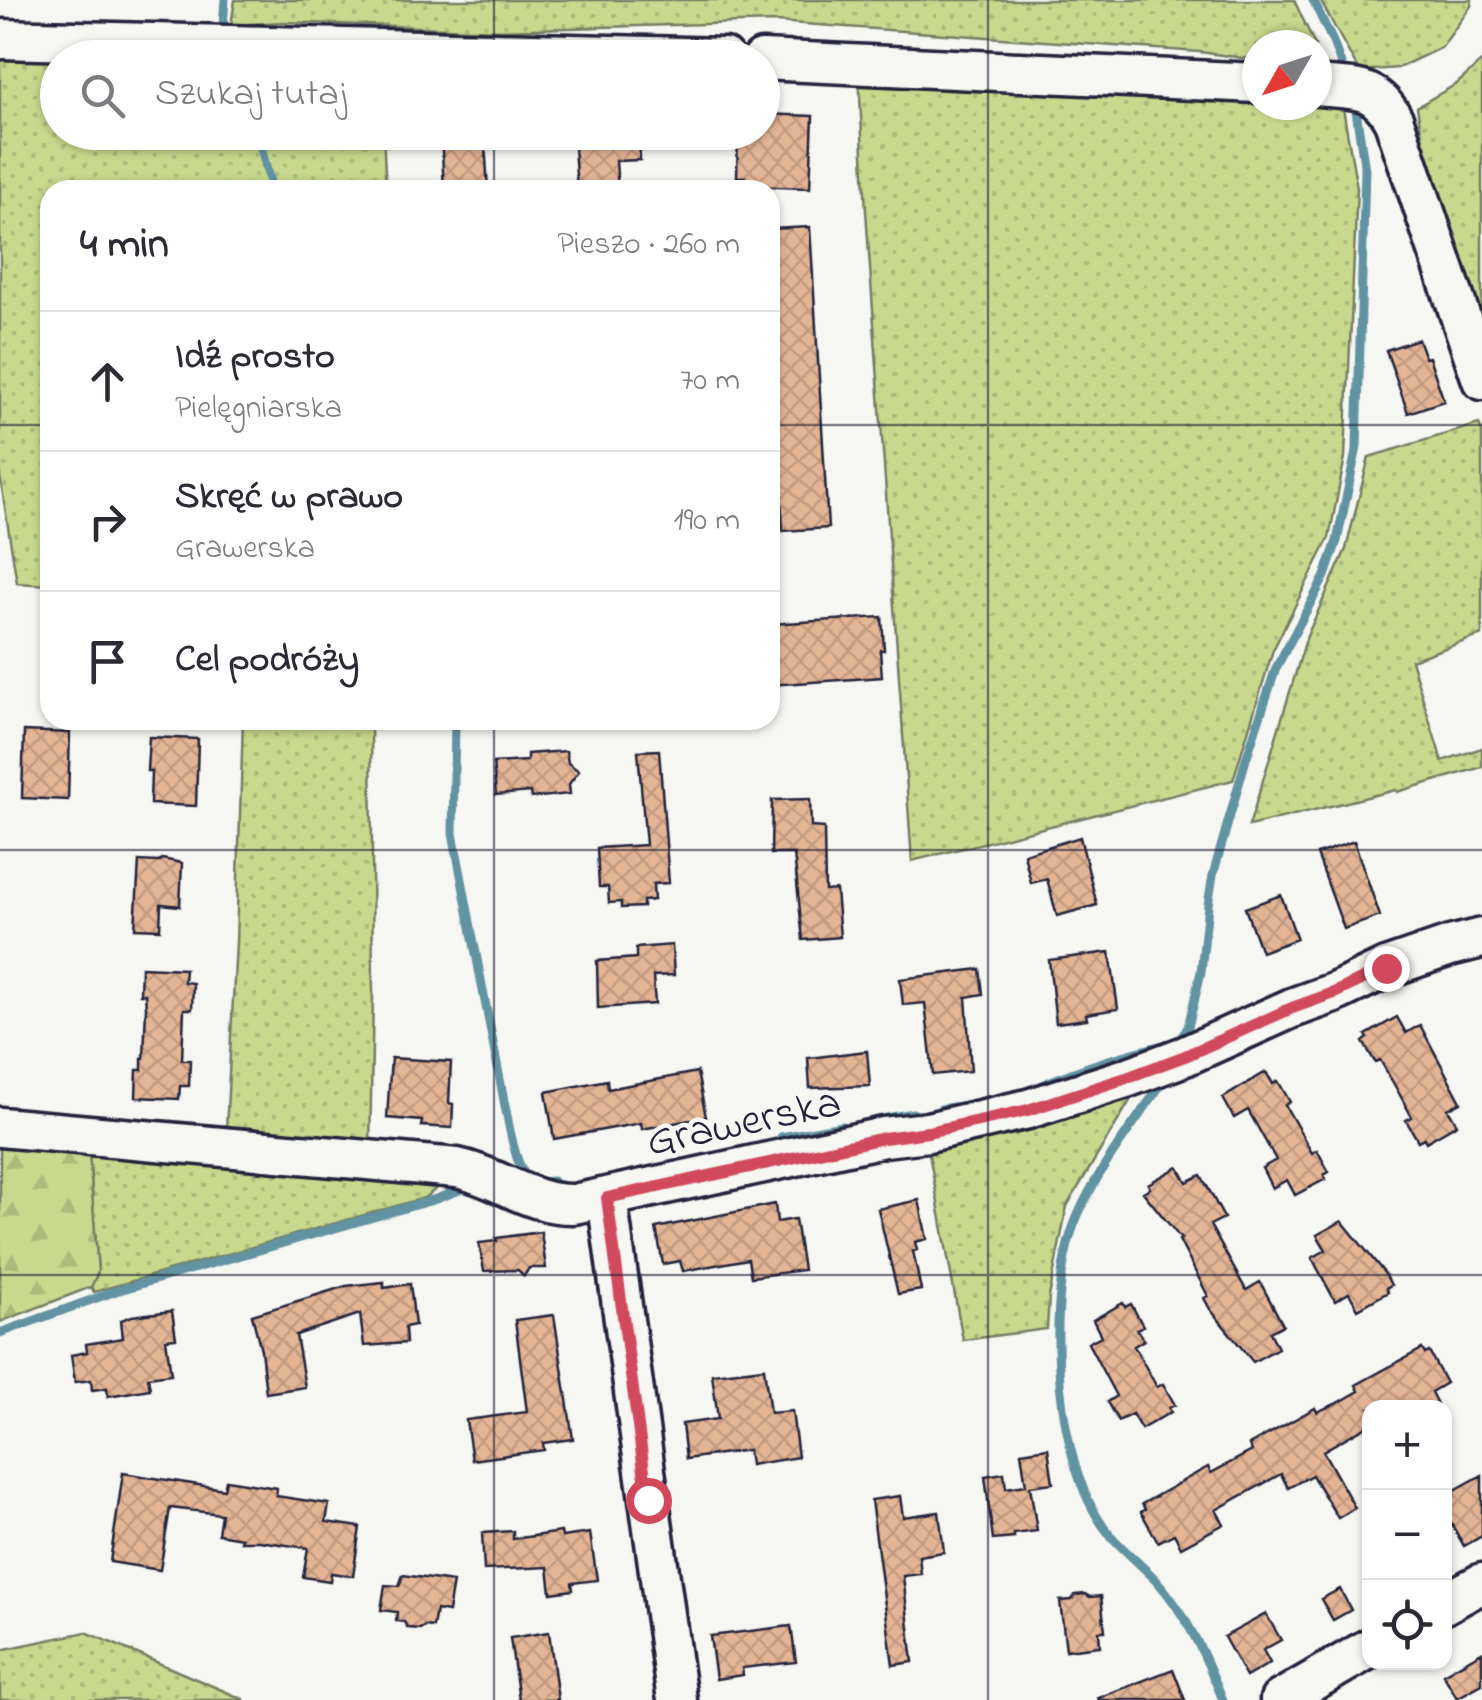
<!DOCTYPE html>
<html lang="pl">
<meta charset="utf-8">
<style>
:root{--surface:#fff;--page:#f2f2f3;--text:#2b2b33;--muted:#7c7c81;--line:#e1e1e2}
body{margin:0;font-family:"Indie Flower",sans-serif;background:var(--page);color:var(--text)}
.controls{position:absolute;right:30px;bottom:30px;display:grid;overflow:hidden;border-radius:20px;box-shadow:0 2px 8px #0004}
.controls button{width:90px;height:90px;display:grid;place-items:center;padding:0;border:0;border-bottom:2px solid var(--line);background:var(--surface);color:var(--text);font:50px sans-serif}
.compass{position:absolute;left:1242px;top:30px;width:90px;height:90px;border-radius:50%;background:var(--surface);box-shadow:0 2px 8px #0004;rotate:231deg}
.stop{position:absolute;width:30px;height:30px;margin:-22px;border:8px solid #d1495b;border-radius:50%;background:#fff}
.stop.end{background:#d1495b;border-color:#fff;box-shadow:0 2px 10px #0008}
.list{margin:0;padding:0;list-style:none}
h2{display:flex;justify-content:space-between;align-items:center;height:130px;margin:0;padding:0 40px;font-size:42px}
h2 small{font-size:32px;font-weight:400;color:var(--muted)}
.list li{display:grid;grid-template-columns:65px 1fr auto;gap:30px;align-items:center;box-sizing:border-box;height:140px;padding:0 40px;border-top:2px solid var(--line)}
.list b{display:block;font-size:38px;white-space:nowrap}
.list p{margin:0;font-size:32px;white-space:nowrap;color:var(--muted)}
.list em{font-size:32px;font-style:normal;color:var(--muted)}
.icon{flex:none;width:55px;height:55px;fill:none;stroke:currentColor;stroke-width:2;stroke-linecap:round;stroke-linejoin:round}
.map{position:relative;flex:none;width:1482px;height:1700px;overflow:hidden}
.search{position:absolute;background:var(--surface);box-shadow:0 2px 8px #0004;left:40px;top:40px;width:740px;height:110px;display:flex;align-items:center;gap:25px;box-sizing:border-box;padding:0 35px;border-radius:55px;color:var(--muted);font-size:38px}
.panel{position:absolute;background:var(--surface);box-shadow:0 2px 8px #0004;left:40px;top:180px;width:740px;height:550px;border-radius:30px}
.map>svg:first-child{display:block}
</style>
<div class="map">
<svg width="1482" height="1700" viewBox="0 0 1482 1700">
<defs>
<pattern id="green-dots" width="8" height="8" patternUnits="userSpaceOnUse" patternTransform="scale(2.5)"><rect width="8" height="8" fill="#c8d98d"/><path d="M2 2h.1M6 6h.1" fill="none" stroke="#acba7b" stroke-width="1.8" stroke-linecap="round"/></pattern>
<pattern id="forest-firs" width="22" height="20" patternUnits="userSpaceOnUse" patternTransform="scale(2.5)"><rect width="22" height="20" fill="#c8d98d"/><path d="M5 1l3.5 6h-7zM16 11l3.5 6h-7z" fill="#acba7b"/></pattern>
<pattern id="building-cross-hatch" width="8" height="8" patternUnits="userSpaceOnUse" patternTransform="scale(2.5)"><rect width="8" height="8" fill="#e4b595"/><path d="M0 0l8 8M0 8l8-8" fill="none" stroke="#c39b81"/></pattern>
</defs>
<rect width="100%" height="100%" fill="#f6f6f2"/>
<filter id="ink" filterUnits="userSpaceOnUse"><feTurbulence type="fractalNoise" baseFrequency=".01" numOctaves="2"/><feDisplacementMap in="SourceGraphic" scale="20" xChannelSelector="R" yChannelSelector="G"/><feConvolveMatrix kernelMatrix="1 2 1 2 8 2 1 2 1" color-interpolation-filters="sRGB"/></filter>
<g filter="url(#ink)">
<!-- green -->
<path fill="url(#green-dots)" stroke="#757e64" stroke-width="2.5" d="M235 0H1294L1315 45H1257V60L1200 52 776 22 499 30 284 22 231 25Z
M1320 0H1472L1471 6 1442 47 1398 68 1359 71Z
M0 58 57 59 58 132 383 133 386 190H50V585L17 583 0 476Z
M1482 61V325L1424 147 1417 107 1458 83Z
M859 77 1257 97V105H1317V101L1342 103 1357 188 1345 457 1329 538 1273 650 1233 780 912 861 866 211Z
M1479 424 1482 432V635L1411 660 1442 761 1482 748V767L1397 792 1396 790 1249 826 1307 636 1346 549 1369 457Z
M243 720H371L373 994 370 1148 226 1130 236 943Z
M1131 1099 1067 1206 1049 1297 1047 1329 963 1340 927 1143Z
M89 1152 437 1188 424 1198 94 1292 91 1287 98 1272Z
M86 1632 245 1700H0V1650Z"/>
<!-- forest -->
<path fill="url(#forest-firs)" stroke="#757e64" stroke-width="2.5" d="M0 1143 89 1152 98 1272 91 1287 0 1322Z"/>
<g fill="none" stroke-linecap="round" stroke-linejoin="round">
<!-- stream -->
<path stroke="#6293a3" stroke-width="9" d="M1313 0 1333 42 1345 75
M223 25 225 0
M257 132 272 190
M455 720 453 833 506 1111C510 1128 516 1177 535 1182 541 1183 547 1181 553 1181
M1164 1080C1135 1123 1099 1167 1078 1215 1045 1289 1054 1443 1095 1513 1110 1541 1135 1558 1156 1580 1187 1614 1206 1658 1223 1700
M1038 1087C1083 1066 1130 1053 1179 1041L1188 1027 1201 972 1208 905 1213 875 1246 759 1276 668 1325 576 1337 541 1357 447 1365 170 1355 104
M941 1109 966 1105
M882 1119 913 1113
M781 1137 842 1126
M0 1333 116 1291 436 1199 470 1186"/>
</g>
<!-- building -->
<path fill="url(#building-cross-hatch)" stroke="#22223b" stroke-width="2.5" d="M762 114 813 116 810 188 744 186 745 177H737L738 132H762Z
M441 132H478V143L485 142 488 190H444Z
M573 132H639L640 160 616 161 618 190H577Z
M810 227 828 528 783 531 770 321V229Z
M1418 339 1425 358 1429 357 1444 401 1408 413 1386 350Z
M882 617 884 650H880L882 677 770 685V624Z
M24 731 70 733 68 800 22 798Z
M149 737 198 739 196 806 150 804 151 771H147Z
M659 750 669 883 653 884 654 900 643 901V907L621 908V902L609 903 608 887H599L597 848 646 845 638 751Z
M566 751 568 763 579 771 569 784 570 794 531 798 530 792 496 795 493 763 527 761V754Z
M810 799 811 827 824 828 825 891 836 890 840 937 803 940 794 854H771L772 800Z
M1080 837 1097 905 1057 916 1047 879 1031 883 1024 854Z
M1354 841 1380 916 1344 929 1317 854Z
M162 859 182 863 180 906 161 904 160 929 135 928 139 861 159 862Z
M1281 895 1297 939 1261 952 1245 908Z
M672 945 674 975 653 976 655 1004 598 1008 597 961 636 958V948Z
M1110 952 1118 1009 1086 1014 1087 1019 1056 1023 1049 960Z
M141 967 185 969 184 982 193 983 192 1009H184L182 1060H190L189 1086H180L179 1099 136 1097 137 1070H142V1058H144L146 1007 145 994H140Z
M980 969 983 994 966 997 971 1071 933 1075 925 1003 903 1005 900 979Z
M1397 1017 1406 1033 1420 1025 1461 1102 1448 1109 1457 1124 1426 1142 1424 1138 1418 1141 1406 1120 1412 1117 1395 1086 1380 1060 1375 1062 1363 1042 1368 1038 1366 1035Z
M867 1051 870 1086 810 1088 808 1058Z
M391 1058 451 1062 449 1103 453 1104 452 1128 421 1126 422 1121 387 1118Z
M697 1072 706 1117 642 1129 641 1123 554 1139 546 1092 607 1080 608 1089Z
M1266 1072 1273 1084 1278 1081 1290 1102 1285 1105 1312 1153 1317 1150 1329 1172 1324 1175 1326 1179 1295 1195 1287 1180 1272 1188 1262 1168 1276 1160 1248 1110 1234 1118 1223 1098Z
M1178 1167 1187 1182 1201 1175 1224 1218 1210 1225 1246 1290 1260 1282 1283 1325 1270 1332 1278 1348 1253 1362 1210 1309 1204 1298 1208 1296 1179 1240 1181 1239 1143 1192 1150 1188 1148 1184Z
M919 1200 927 1239 915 1242 917 1250 913 1251 921 1290 898 1294 878 1209Z
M775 1204 777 1222 795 1219 803 1270 751 1277 748 1259 683 1271 680 1261 663 1264 656 1228Z
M1342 1221 1385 1274 1391 1285 1386 1288 1388 1292 1358 1309 1349 1293 1335 1301 1312 1258 1326 1250 1317 1235Z
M541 1232 546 1268H529L524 1276 518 1270 484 1271 479 1243 497 1241 496 1238Z
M384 1282V1288L410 1284 415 1325 405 1327 406 1343 364 1346 360 1314 296 1335 305 1387 266 1393 261 1350 252 1315 346 1286Z
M1123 1303 1125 1307 1131 1304 1143 1326 1137 1329 1144 1340 1134 1346 1157 1387 1163 1384 1175 1405 1169 1408 1171 1412 1141 1429 1132 1414 1118 1421 1107 1402 1116 1396 1088 1343 1101 1336 1093 1320Z
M172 1311 176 1338 166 1339 171 1374 148 1377 150 1389 108 1396 107 1388 92 1390 91 1380 75 1382 71 1355 87 1352 86 1344 123 1338 121 1320 132 1316Z
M554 1315 573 1439 543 1443 544 1450 472 1460 466 1420 527 1412 515 1320Z
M1422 1349 1425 1354 1429 1352 1446 1383 1431 1392 1439 1408H1370V1424L1323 1451 1355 1508 1338 1518 1312 1475 1288 1488 1281 1474 1216 1510 1224 1524 1181 1547 1174 1534 1158 1542 1141 1512 1145 1509 1142 1504 1208 1467 1211 1473 1252 1451 1249 1445 1315 1408 1317 1412 1340 1402 1359 1391 1356 1385Z
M764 1368 770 1413 792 1411 798 1457 750 1465 748 1450 686 1459 682 1424 718 1419 712 1374Z
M1048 1448 1053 1483 1030 1486 1037 1531 1014 1534V1538L993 1540 985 1476 1004 1473 1006 1488 1026 1485 1021 1452Z
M123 1473 224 1489 226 1480 277 1488 276 1496 329 1504 326 1522 360 1527 353 1576 331 1573 330 1581 303 1577 308 1548 259 1541H241L242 1538 218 1534 221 1514 170 1508 160 1570 110 1562Z
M1482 1475V1536L1464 1546 1444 1511V1496Z
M900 1496 903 1517 939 1512 944 1552 919 1556 921 1574 903 1576 913 1662 893 1665 871 1500Z
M513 1531V1539L561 1532 562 1537 590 1533 597 1580 572 1583 573 1590 551 1593 548 1567 484 1570 482 1533Z
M403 1575 453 1582 448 1612 436 1610 433 1627 425 1626 420 1629 408 1628 404 1622 396 1621 397 1612 381 1610 385 1585 399 1586Z
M1340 1589 1351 1610 1333 1620 1321 1599Z
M1085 1594 1090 1597 1101 1596 1105 1631H1099L1100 1646 1066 1650 1060 1601 1072 1600 1075 1595Z
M1266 1614 1281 1640 1263 1650 1270 1663 1246 1677 1224 1637Z
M791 1626 796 1662 742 1668 743 1675 716 1679 710 1636Z
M549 1632 558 1700H519L510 1638Z
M1482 1652V1684L1457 1698 1443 1674Z
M1173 1669 1185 1700H1099L1098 1698Z"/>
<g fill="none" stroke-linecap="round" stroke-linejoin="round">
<defs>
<path id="minor" d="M0 39 724 58
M762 60 1257 83
M1317 86C1354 90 1375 84 1394 121L1482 380
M0 1127 457 1168C500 1177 529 1205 574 1204L884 1137 928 1132 1028 1109 1126 1078 1185 1056 1292 1008 1334 993 1386 968 1450 946 1482 938
M607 1198 677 1700
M1444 1604 1482 1583
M1280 1700 1370 1648"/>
</defs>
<!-- minor casing -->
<use href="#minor" stroke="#22223b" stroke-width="45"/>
<!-- minor -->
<use href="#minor" stroke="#f6f6f2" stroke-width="38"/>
</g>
</g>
<g fill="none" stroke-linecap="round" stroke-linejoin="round" filter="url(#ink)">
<!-- route -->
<path stroke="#d1495b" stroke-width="12" d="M648 1500 607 1198 884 1138 928 1132 1028 1110 1126 1078 1185 1056 1292 1008 1334 993 1386 968"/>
</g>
<!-- grid -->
<path fill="none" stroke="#22223b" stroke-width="2.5" stroke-opacity="0.55" d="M494 0V58M988 0V1700M494 132V190M0 425H50M770 425H1482M494 720V1700M0 850H1482M0 1275H1482"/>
<g text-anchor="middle" stroke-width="9" stroke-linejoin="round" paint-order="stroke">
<!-- street labels -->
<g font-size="45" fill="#22223b" stroke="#f6f6f2">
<text transform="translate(743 1119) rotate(-12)" y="16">Grawerska</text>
</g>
</g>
</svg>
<div class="controls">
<button>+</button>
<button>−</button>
<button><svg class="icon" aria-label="locate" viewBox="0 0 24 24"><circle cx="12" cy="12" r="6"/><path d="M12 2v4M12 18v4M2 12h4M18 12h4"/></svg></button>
</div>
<svg class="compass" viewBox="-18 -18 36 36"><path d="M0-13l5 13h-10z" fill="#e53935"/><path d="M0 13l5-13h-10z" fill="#7c7c81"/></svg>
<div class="stop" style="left:648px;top:1500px"></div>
<div class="stop end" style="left:1386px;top:968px"></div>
<div class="search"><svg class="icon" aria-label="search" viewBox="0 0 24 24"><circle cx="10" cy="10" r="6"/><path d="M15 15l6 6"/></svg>Szukaj tutaj</div>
<section class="panel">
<h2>4 min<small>Pieszo · 260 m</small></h2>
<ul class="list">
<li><svg class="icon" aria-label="ahead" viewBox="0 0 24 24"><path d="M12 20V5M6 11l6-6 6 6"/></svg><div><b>Idź prosto</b><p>Pielęgniarska</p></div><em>70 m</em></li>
<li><svg class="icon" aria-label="right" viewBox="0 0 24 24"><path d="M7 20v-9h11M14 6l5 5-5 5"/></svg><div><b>Skręć w prawo</b><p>Grawerska</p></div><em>190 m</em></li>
<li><svg class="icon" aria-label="arrive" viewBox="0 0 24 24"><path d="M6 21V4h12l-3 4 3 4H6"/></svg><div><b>Cel podróży</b></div></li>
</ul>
</section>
</div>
